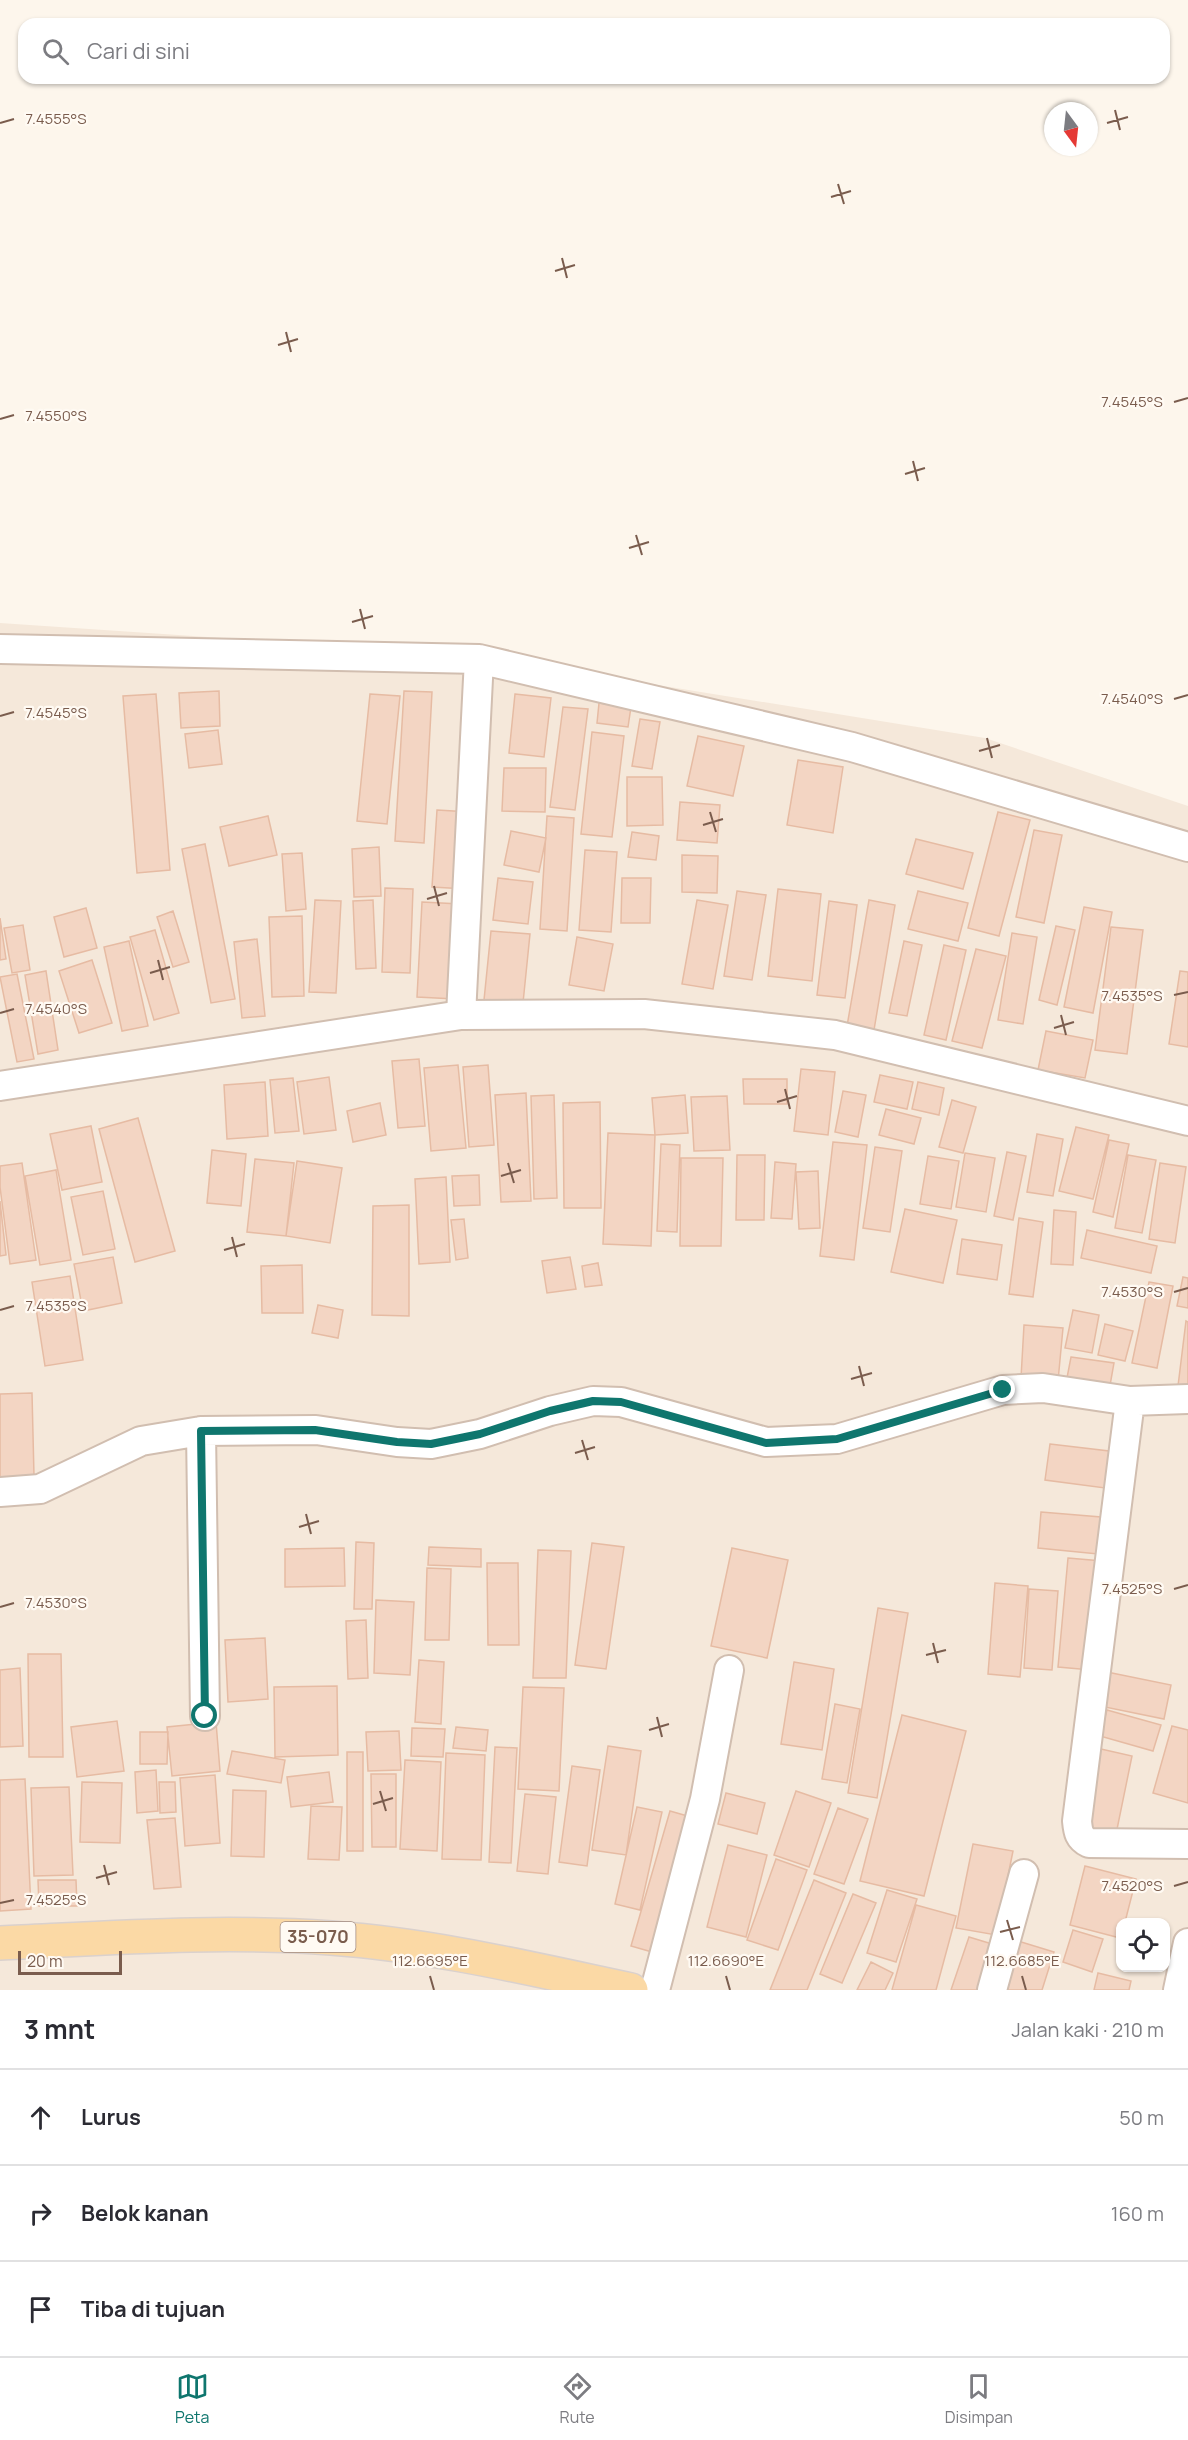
<!DOCTYPE html>
<html lang="id">
<meta charset="utf-8">
<style>
:root{--surface:#fff;--page:#f2f2f3;--text:#2b2b33;--muted:#7c7c81;--line:#e1e1e2;--accent:#0f766e}
body{margin:0;font-family:Manrope,sans-serif;background:var(--page);color:var(--text)}
.controls{position:absolute;right:18px;bottom:18px;display:grid;overflow:hidden;border-radius:12px;box-shadow:0 2px 4px #0004}
.controls button{width:54px;height:54px;display:grid;place-items:center;padding:0;border:0;border-bottom:2px solid var(--line);background:var(--surface);color:var(--text);font:30px sans-serif}
.compass{position:absolute;left:1044px;top:102px;width:54px;height:54px;border-radius:50%;background:var(--surface);box-shadow:0 2px 4px #0004;rotate:165deg}
.scale{position:absolute;left:18px;bottom:15px;width:104px;box-sizing:border-box;padding-left:6px;border:3px solid #7a5c4d;border-top:0;font-size:16px;line-height:21px;white-space:nowrap;color:#7a5c4d;-webkit-text-stroke:4px #fffaf3;paint-order:stroke}
.stop{position:absolute;width:18px;height:18px;margin:-14px;border:4px solid #0f766e;border-radius:50%;background:#fff}
.stop.end{background:#0f766e;border-color:#fff;box-shadow:0 2px 6px #0008}
.list{margin:0;padding:0;list-style:none}
h2{display:flex;justify-content:space-between;align-items:center;height:78px;margin:0;padding:0 24px;font-size:26px}
h2 small{font-size:20px;font-weight:400;color:var(--muted)}
.list li{display:grid;grid-template-columns:39px 1fr auto;gap:18px;align-items:center;box-sizing:border-box;height:96px;padding:0 24px;border-top:2px solid var(--line)}
.list b{display:block;font-size:22px;white-space:nowrap}
.list em{font-size:20px;font-style:normal;color:var(--muted)}
.icon{flex:none;width:33px;height:33px;fill:none;stroke:currentColor;stroke-width:2;stroke-linecap:round;stroke-linejoin:round}
.map{position:relative;flex:none;width:1188px;height:1990px;overflow:hidden}
.search{position:absolute;background:var(--surface);box-shadow:0 2px 4px #0004;left:18px;right:18px;top:18px;height:66px;display:flex;align-items:center;gap:15px;box-sizing:border-box;padding:0 21px;border-radius:18px;color:var(--muted);font-size:22px}
.sheet{height:366px;background:var(--surface)}
nav{display:flex;justify-content:space-around;align-items:center;box-sizing:border-box;height:84px;border-top:2px solid var(--line);background:var(--surface);font-size:16px;color:var(--muted)}
nav a{display:grid;justify-items:center;gap:3px}
nav .on{color:var(--accent)}
.map>svg:first-child{display:block}
</style>
<div class="map">
<svg width="1188" height="1990" viewBox="0 0 1188 1990">
<rect width="100%" height="100%" fill="#fdf6ec"/>
<!-- residential -->
<path fill="#f5e8da" fill-rule="evenodd" d="M0 623 473 655 985 738 1188 806V1990H0ZM1120 1922H1166V1968H1120Z"/>
<!-- building -->
<path fill="#f3d5c3" stroke="#e6bba3" stroke-width="1.5" d="M219 691 220 726 181 728 179 693Z
M404 691 432 692 424 843 395 841Z
M156 694 170 870 137 873 123 696Z
M370 694 400 696 387 824 357 821Z
M515 694 551 698 544 757 509 753Z
M599 703 631 707 628 727 597 723Z
M563 707 588 709 575 810 550 807Z
M640 719 660 722 652 769 632 766Z
M218 730 222 764 189 768 185 734Z
M592 732 624 736 612 837 581 834Z
M698 736 744 746 733 796 687 786Z
M798 760 843 767 833 833 787 825Z
M504 768H546L545 812 502 811Z
M627 777H662L663 825 627 826Z
M680 802 720 805 717 843 677 840Z
M437 810 470 812 466 889 432 887Z
M998 812 1030 820 999 936 968 928Z
M268 816 277 855 229 866 220 827Z
M547 816 574 818 567 931 540 929Z
M1034 830 1062 835 1044 923 1016 917Z
M511 831 546 838 539 872 504 865Z
M632 832 659 836 656 860 628 857Z
M916 839 973 853 963 889 906 874Z
M205 844 235 999 211 1003 182 849Z
M379 847 381 896 354 897 352 849Z
M585 850 617 852 611 932 579 930Z
M302 853 306 909 286 911 282 854Z
M682 855 718 856 717 893 682 892Z
M498 878 533 882 528 924 493 920Z
M622 878H651L650 923H621Z
M385 888 413 889 410 973 382 972Z
M778 889 821 894 812 981 768 976Z
M737 891 766 895 752 980 724 976Z
M918 891 968 903 958 941 908 929Z
M315 900 341 901 336 993 309 992Z
M373 900 376 968 356 969 353 901Z
M697 900 728 905 713 989 682 984Z
M869 900 895 905 874 1030 847 1026Z
M829 901 857 905 845 998 817 995Z
M422 902 460 904 455 999 417 997Z
M1084 907 1112 912 1093 1013 1064 1007Z
M86 908 97 948 64 957 54 917Z
M173 911 189 962 173 967 157 917Z
M302 916 304 996 272 997 269 917Z
M0 918 6 959 0 960Z
M23 925 30 970 12 973 4 928Z
M1056 926 1075 930 1057 1005 1039 1000Z
M1111 927 1143 930 1127 1054 1095 1050Z
M155 930 179 1013 154 1020 130 937Z
M491 931 530 934 523 1003 484 1000Z
M1012 933 1037 937 1023 1024 998 1020Z
M577 937 613 944 604 991 569 985Z
M257 939 265 1016 242 1018 234 942Z
M129 941 148 1026 122 1031 104 947Z
M904 941 922 945 907 1016 889 1013Z
M944 945 966 950 946 1040 924 1035Z
M976 949 1006 956 982 1048 952 1041Z
M92 960 112 1023 79 1033 59 971Z
M46 971 58 1050 38 1054 25 975Z
M1180 971 1188 972V1047L1169 1044Z
M17 974 34 1059 17 1062 0 977Z
M1046 1031 1093 1040 1085 1078 1038 1070Z
M419 1059 425 1126 398 1128 392 1061Z
M458 1065 466 1148 431 1151 424 1068Z
M488 1065 494 1145 469 1147 463 1067Z
M801 1069 835 1072 828 1135 794 1131Z
M880 1075 913 1082 907 1109 874 1102Z
M329 1077 336 1130 304 1134 297 1082Z
M293 1078 299 1131 275 1133 270 1080Z
M743 1079H787V1104H744Z
M265 1082 268 1136 227 1139 224 1085Z
M918 1082 944 1088 939 1115 912 1109Z
M843 1091 866 1095 858 1137 835 1132Z
M526 1093 531 1201 501 1202 495 1095Z
M554 1095 557 1198 534 1199 531 1096Z
M685 1095 688 1133 655 1135 652 1098Z
M727 1096 730 1150 694 1151 691 1097Z
M952 1100 976 1107 963 1153 939 1147Z
M600 1102 601 1208H564L563 1103Z
M380 1103 386 1135 353 1142 347 1111Z
M886 1109 921 1118 914 1144 879 1135Z
M138 1118 175 1251 135 1262 99 1129Z
M91 1126 102 1182 62 1190 50 1134Z
M1076 1127 1109 1135 1093 1199 1059 1191Z
M608 1133 655 1135 651 1246 603 1244Z
M1037 1134 1063 1139 1053 1196 1027 1192Z
M1109 1140 1129 1144 1113 1217 1093 1212Z
M833 1142 867 1145 854 1260 820 1256Z
M661 1144 680 1145 677 1232 657 1231Z
M875 1147 902 1151 890 1232 863 1228Z
M212 1150 246 1154 241 1206 207 1203Z
M1007 1152 1026 1156 1013 1220 994 1216Z
M965 1153 995 1158 986 1212 956 1207Z
M737 1155H765L764 1220H736Z
M1128 1155 1156 1160 1142 1233 1115 1228Z
M928 1156 959 1161 951 1209 920 1204Z
M681 1158H723L721 1246H680Z
M255 1159 294 1163 286 1236 247 1232Z
M297 1161 342 1168 330 1243 286 1236Z
M775 1162 796 1164 792 1219 771 1218Z
M22 1163 36 1260 10 1264 0 1187V1166Z
M1160 1163 1186 1167 1175 1243 1149 1239Z
M56 1170 71 1260 40 1265 25 1176Z
M818 1171 820 1228 799 1229 796 1172Z
M479 1175 480 1205 454 1206 452 1176Z
M446 1177 450 1262 419 1264 415 1179Z
M103 1191 115 1249 83 1255 71 1197Z
M0 1201 6 1255 0 1256Z
M409 1205V1316L372 1315 373 1206Z
M905 1209 957 1220 943 1283 891 1272Z
M1054 1210 1076 1212 1073 1265 1051 1264Z
M1019 1218 1043 1222 1033 1297 1009 1294Z
M464 1219 468 1258 456 1260 451 1220Z
M1087 1230 1157 1246 1151 1273 1081 1258Z
M962 1239 1002 1245 997 1280 957 1274Z
M113 1257 122 1303 83 1311 74 1264Z
M570 1257 576 1289 547 1293 542 1261Z
M598 1263 602 1285 585 1287 582 1266Z
M302 1265 303 1313H262L261 1266Z
M70 1276 83 1360 45 1366 32 1282Z
M1183 1277 1188 1278V1308L1177 1306Z
M1149 1282 1173 1286 1157 1368 1132 1363Z
M318 1305 343 1310 338 1338 312 1333Z
M1073 1310 1099 1315 1092 1353 1065 1348Z
M1186 1321 1188 1322V1387L1178 1386Z
M1105 1324 1133 1331 1125 1361 1098 1355Z
M1024 1325 1063 1328 1058 1381 1021 1378Z
M1071 1357 1114 1363 1109 1391 1066 1383Z
M32 1393 34 1476 0 1477V1394Z
M1050 1444 1109 1451 1105 1488 1045 1480Z
M1041 1512 1101 1517 1098 1554 1038 1548Z
M356 1542 374 1543 372 1609H354Z
M592 1543 624 1547 606 1669 575 1665Z
M429 1547 481 1549V1567L428 1565Z
M344 1548 345 1586 285 1587V1549Z
M732 1548 788 1560 767 1658 711 1646Z
M538 1550 571 1551 566 1678H533Z
M1068 1558 1102 1561 1091 1670 1058 1667Z
M487 1563H518L519 1645H488Z
M427 1568 451 1569 449 1640H425Z
M995 1583 1028 1586 1020 1677 988 1674Z
M1029 1589 1058 1591 1052 1670 1024 1668Z
M376 1600 414 1602 410 1675 374 1673Z
M878 1608 908 1613 877 1798 848 1793Z
M366 1620 368 1678 348 1679 346 1621Z
M265 1638 268 1699 228 1702 225 1640Z
M28 1654H61L63 1757H29Z
M419 1660 444 1662 441 1724 415 1722Z
M794 1662 834 1669 822 1750 781 1744Z
M20 1668 23 1746 0 1747V1670Z
M1107 1672 1171 1685 1164 1719 1100 1706Z
M337 1686 338 1755 275 1757 274 1687Z
M523 1687 564 1688 559 1791 518 1789Z
M835 1704 860 1709 847 1783 822 1779Z
M1107 1710 1161 1725 1153 1751 1100 1736Z
M902 1715 966 1731 924 1896 860 1881Z
M117 1721 124 1771 77 1777 71 1727Z
M216 1722 220 1771 172 1776 167 1727Z
M1172 1726 1188 1730V1803L1153 1793Z
M456 1727 488 1730 486 1751 453 1748Z
M412 1728 445 1729 443 1757 411 1756Z
M399 1731 401 1770 368 1771 366 1732Z
M140 1732H168L167 1764H140Z
M608 1746 641 1751 626 1855 592 1850Z
M495 1747 517 1748 511 1863 489 1862Z
M1101 1749 1132 1756 1115 1839 1083 1832Z
M232 1751 285 1760 281 1783 227 1774Z
M347 1752H363V1851H347Z
M446 1753 485 1755 481 1860 442 1859Z
M405 1760 441 1762 437 1851 400 1849Z
M572 1766 600 1770 587 1866 559 1862Z
M156 1770 158 1811 137 1813 135 1772Z
M329 1772 333 1802 291 1807 287 1777Z
M371 1774H396V1847H372Z
M215 1775 220 1843 185 1846 180 1778Z
M25 1779 31 1909 0 1911V1780Z
M82 1782 122 1783 120 1843 80 1842Z
M159 1782H175L176 1812 160 1813Z
M69 1787 73 1875 34 1876 31 1788Z
M233 1790 266 1791 264 1857 231 1856Z
M796 1791 831 1803 809 1867 774 1855Z
M726 1793 765 1803 757 1834 718 1824Z
M525 1794 556 1797 548 1874 517 1871Z
M311 1806 342 1807 339 1860 308 1859Z
M637 1807 662 1812 640 1910 615 1904Z
M838 1808 868 1819 844 1884 814 1874Z
M670 1811 698 1819 659 1954 631 1946Z
M175 1818 181 1887 154 1889 147 1820Z
M973 1844 1013 1851 996 1935 956 1928Z
M728 1845 767 1855 746 1937 707 1927Z
M776 1859 807 1870 778 1950 747 1940Z
M1085 1866 1136 1879 1125 1922H1120V1938L1070 1925Z
M38 1880H76L77 1906H39Z
M814 1880 846 1893 807 1990H770Z
M887 1890 917 1899 896 1962 867 1953Z
M853 1894 876 1903 842 1983 820 1974Z
M916 1905 956 1916 936 1990H892Z
M1073 1930 1103 1939 1092 1972 1063 1962Z
M969 1937 1002 1947 988 1990H951Z
M1018 1941 1054 1952 1042 1990H1003Z
M871 1962 893 1973 885 1990H857Z
M1098 1973 1131 1981 1129 1990H1094Z"/>
<g fill="none" stroke-linecap="round" stroke-linejoin="round">
<defs>
<path id="minor" d="M0 649 479 659 852 747 1188 847
M461 1015 479 659
M0 1086 461 1015 644 1014 835 1035 1188 1121
M1130 1401 1077 1821C1078 1832 1079 1838 1089 1843L1188 1844
M201 1431 205 1716
M0 1492 40 1489 141 1441 201 1431 316 1430 397 1442 431 1444 480 1434 550 1411 593 1401 621 1402 766 1442 837 1439 1003 1390 1043 1388 1130 1401 1188 1399
M655 1990 705 1799 729 1670
M992 1990 1024 1874
M1178 1990 1188 1943"/>
<path id="primary" d="M0 1943C110 1938 221 1930 331 1938 432 1945 532 1969 631 1990"/>
</defs>
<!-- minor casing -->
<use href="#minor" stroke="#d1beb0" stroke-width="32"/>
<!-- primary casing -->
<use href="#primary" stroke="#dad1cd" stroke-width="36"/>
<!-- minor -->
<use href="#minor" stroke="#fff" stroke-width="28"/>
<!-- primary -->
<use href="#primary" stroke="#fbd9a5" stroke-width="33"/>
</g>
<g fill="none" stroke-linecap="round" stroke-linejoin="round">
<!-- route -->
<path stroke="#0f766e" stroke-width="8" d="M205 1716 201 1431 315 1430 397 1442 431 1444 480 1434 550 1411 593 1401 621 1402 766 1443 837 1439 1003 1390"/>
</g>
<!-- ticks -->
<path fill="none" stroke="#7a5c4d" stroke-width="2" d="M1115 110 1120 130M0 123 14 119M1107 123 1128 117M838 184 844 204M831 197 851 191M562 258 567 278M555 271 575 265M286 332 291 352M278 345 298 339M1174 402 1188 398M0 419 14 415M913 461 918 481M905 474 925 468M636 535 642 555M629 548 649 542M360 609 365 629M352 622 373 616M1174 699 1188 695M0 716 14 712M987 738 992 758M979 751 1000 745M710 812 716 832M703 825 723 819M434 886 439 906M427 899 447 893M158 960 163 980M150 973 170 967M1174 995 1188 992M0 1013 14 1009M1061 1015 1066 1035M1054 1028 1074 1022M785 1089 790 1109M777 1102 797 1096M508 1163 514 1183M501 1176 521 1170M232 1237 237 1257M224 1250 245 1244M1174 1292 1188 1288M0 1310 14 1306M859 1366 864 1386M851 1379 872 1373M582 1440 588 1460M575 1453 595 1447M306 1514 311 1534M299 1527 319 1521M1174 1589 1188 1585M0 1607 14 1603M933 1643 938 1663M926 1655 946 1650M657 1717 662 1737M649 1730 669 1724M380 1791 386 1811M373 1804 393 1798M104 1865 109 1885M96 1878 117 1872M1174 1886 1188 1882M0 1903 14 1900M1007 1920 1013 1940M1000 1932 1020 1927M430 1976 434 1990M726 1976 730 1990M1022 1976 1026 1990"/>
<g text-anchor="middle" stroke-width="4.5" stroke-linejoin="round" paint-order="stroke">
<!-- shield labels -->
<rect fill="#fffaf3" stroke="#a28b7f" stroke-width="1.5" x="280.5" y="1922" width="75" height="30" rx="4.5"/>
<g font-size="18" font-weight="bold" fill="#7a5c4d">
<text x="318" y="1943">35-070</text>
</g>
</g>
<g font-size="15" text-anchor="middle" fill="#7a5c4d" stroke="#fffaf3" stroke-width="4.5" stroke-linejoin="round" paint-order="stroke">
<text x="56" y="124">7.4555°S</text>
<text x="1132" y="407">7.4545°S</text>
<text x="56" y="421">7.4550°S</text>
<text x="1132" y="704">7.4540°S</text>
<text x="56" y="718">7.4545°S</text>
<text x="1132" y="1001">7.4535°S</text>
<text x="56" y="1014">7.4540°S</text>
<text x="1132" y="1297">7.4530°S</text>
<text x="56" y="1311">7.4535°S</text>
<text x="1132" y="1594">7.4525°S</text>
<text x="56" y="1608">7.4530°S</text>
<text x="1132" y="1891">7.4520°S</text>
<text x="56" y="1905">7.4525°S</text>
<text x="430" y="1966">112.6695°E</text>
<text x="726" y="1966">112.6690°E</text>
<text x="1022" y="1966">112.6685°E</text>
</g>
</svg>
<div class="controls">
<button><svg class="icon" aria-label="locate" viewBox="0 0 24 24"><circle cx="12" cy="12" r="6"/><path d="M12 2v4M12 18v4M2 12h4M18 12h4"/></svg></button>
</div>
<svg class="compass" viewBox="-18 -18 36 36"><path d="M0-13l5 13h-10z" fill="#e53935"/><path d="M0 13l5-13h-10z" fill="#7c7c81"/></svg>
<div class="scale">20 m</div>
<div class="stop" style="left:205px;top:1716px"></div>
<div class="stop end" style="left:1003px;top:1390px"></div>
<div class="search"><svg class="icon" aria-label="search" viewBox="0 0 24 24"><circle cx="10" cy="10" r="6"/><path d="M15 15l6 6"/></svg>Cari di sini</div>
</div>
<section class="sheet">
<h2>3 mnt<small>Jalan kaki · 210 m</small></h2>
<ul class="list">
<li><svg class="icon" aria-label="ahead" viewBox="0 0 24 24"><path d="M12 20V5M6 11l6-6 6 6"/></svg><div><b>Lurus</b></div><em>50 m</em></li>
<li><svg class="icon" aria-label="right" viewBox="0 0 24 24"><path d="M7 20v-9h11M14 6l5 5-5 5"/></svg><div><b>Belok kanan</b></div><em>160 m</em></li>
<li><svg class="icon" aria-label="arrive" viewBox="0 0 24 24"><path d="M6 21V4h12l-3 4 3 4H6"/></svg><div><b>Tiba di tujuan</b></div></li>
</ul>
</section>
<nav>
<a class="on"><svg class="icon" aria-label="map" viewBox="0 0 24 24"><path d="M3 6l6-2 6 2 6-2v14l-6 2-6-2-6 2zM9 4v14M15 6v14"/></svg>Peta</a>
<a><svg class="icon" aria-label="directions" viewBox="0 0 24 24"><path d="M12 3l9 9-9 9-9-9zM9 14v-3h6M13 9l2 2-2 2"/></svg>Rute</a>
<a><svg class="icon" aria-label="saved" viewBox="0 0 24 24"><path d="M7 4h10v16l-5-4-5 4z"/></svg>Disimpan</a>
</nav>
